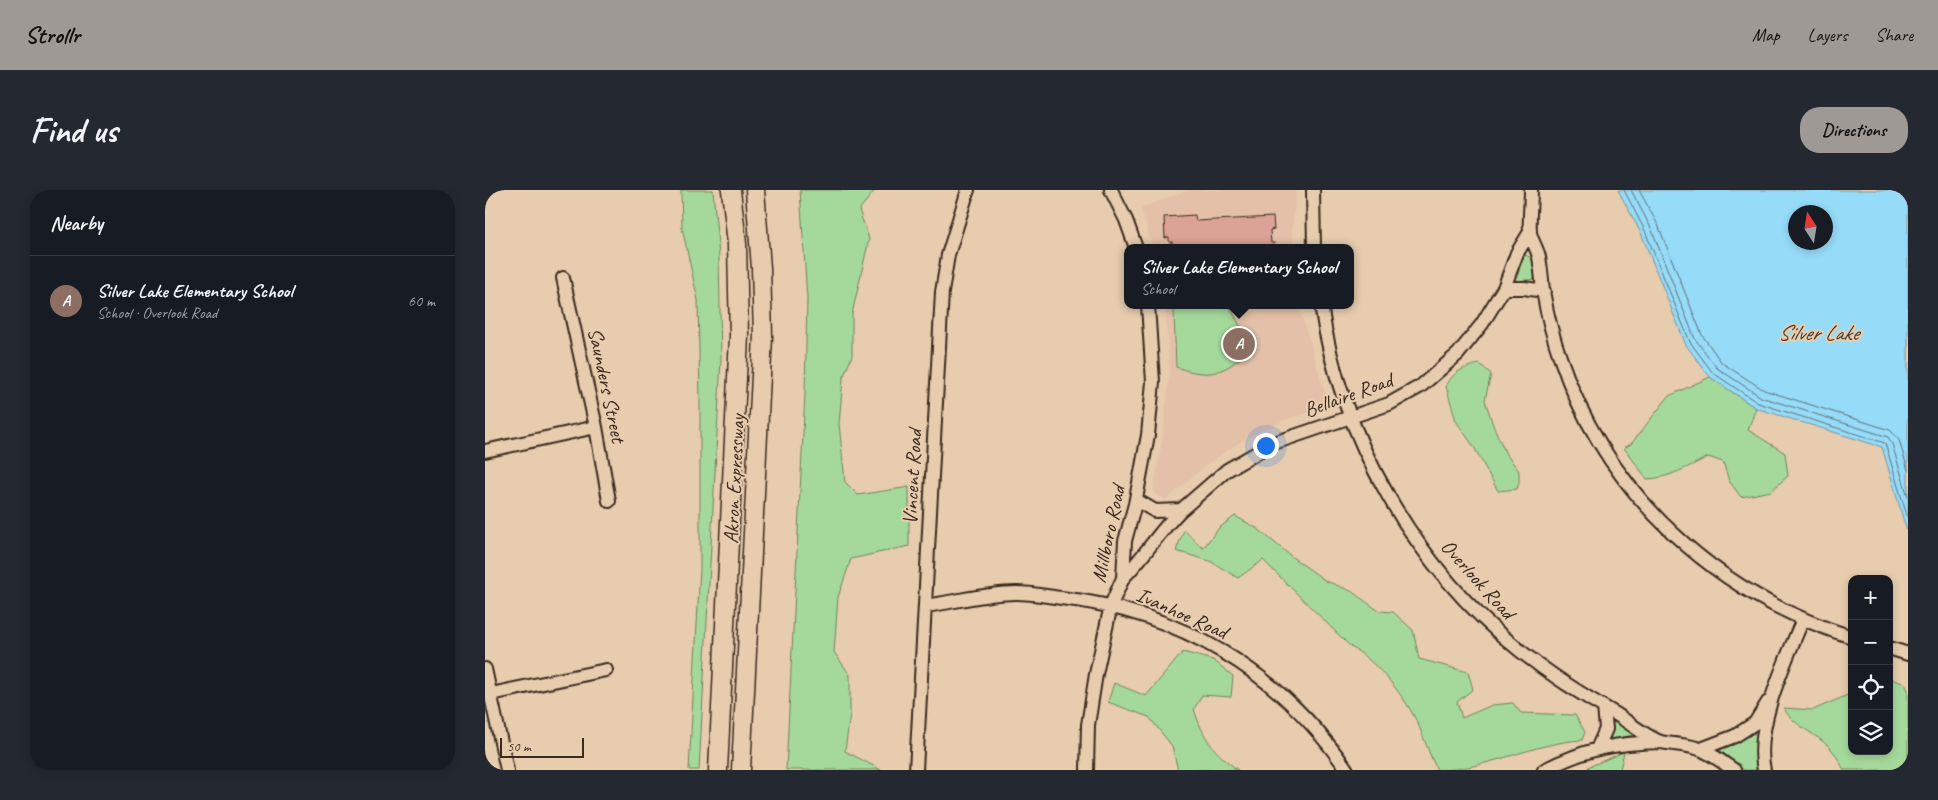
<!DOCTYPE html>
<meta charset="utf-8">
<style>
:root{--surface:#171b24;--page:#242831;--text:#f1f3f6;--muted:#9ea1a6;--line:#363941;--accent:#9f9995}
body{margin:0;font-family:Caveat,sans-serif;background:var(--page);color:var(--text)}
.controls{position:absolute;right:15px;bottom:15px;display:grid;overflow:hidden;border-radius:10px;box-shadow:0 2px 8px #0003}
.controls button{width:45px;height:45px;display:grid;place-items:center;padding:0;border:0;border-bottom:1px solid var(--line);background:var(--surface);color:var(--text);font:25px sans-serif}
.compass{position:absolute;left:1303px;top:15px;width:45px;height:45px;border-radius:50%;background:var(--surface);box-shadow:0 2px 8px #0003;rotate:348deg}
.scale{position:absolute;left:15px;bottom:12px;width:84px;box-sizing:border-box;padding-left:5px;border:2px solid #3b2a1e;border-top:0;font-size:14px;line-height:18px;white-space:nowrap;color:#3b2a1e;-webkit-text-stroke:4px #e7ccae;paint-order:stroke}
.you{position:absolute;left:780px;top:255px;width:18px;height:18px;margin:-12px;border:4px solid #fff;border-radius:50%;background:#1a73e8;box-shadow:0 0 0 8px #1a73e833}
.badge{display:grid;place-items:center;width:32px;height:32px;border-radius:50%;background:var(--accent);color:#fff;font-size:16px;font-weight:700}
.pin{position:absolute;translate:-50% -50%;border:2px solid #fff;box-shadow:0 1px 5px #0006}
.popup{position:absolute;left:639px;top:54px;width:230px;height:65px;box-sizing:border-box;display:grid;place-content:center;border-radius:10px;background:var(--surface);filter:drop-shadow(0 1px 4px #0005);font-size:16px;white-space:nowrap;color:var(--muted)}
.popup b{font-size:19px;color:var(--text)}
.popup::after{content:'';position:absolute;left:50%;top:100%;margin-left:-10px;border:10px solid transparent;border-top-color:var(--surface)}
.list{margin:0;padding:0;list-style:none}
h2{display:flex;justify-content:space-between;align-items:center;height:65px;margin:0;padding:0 20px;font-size:21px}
h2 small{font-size:16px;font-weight:400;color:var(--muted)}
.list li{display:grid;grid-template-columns:32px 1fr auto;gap:15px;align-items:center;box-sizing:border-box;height:90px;padding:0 20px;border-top:1px solid var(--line)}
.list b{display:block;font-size:19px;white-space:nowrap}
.list p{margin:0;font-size:16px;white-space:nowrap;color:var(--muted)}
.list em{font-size:16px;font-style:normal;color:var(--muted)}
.icon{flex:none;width:28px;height:28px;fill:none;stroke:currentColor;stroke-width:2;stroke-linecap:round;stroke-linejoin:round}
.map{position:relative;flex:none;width:1423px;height:580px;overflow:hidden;border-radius:20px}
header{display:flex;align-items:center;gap:30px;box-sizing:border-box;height:70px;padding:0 25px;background:var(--accent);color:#111}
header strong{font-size:24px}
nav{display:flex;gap:28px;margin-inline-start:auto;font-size:18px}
.intro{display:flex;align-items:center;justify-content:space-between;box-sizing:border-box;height:120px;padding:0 30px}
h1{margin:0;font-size:35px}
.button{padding:12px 22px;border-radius:20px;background:var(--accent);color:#111;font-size:18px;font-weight:700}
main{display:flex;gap:30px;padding:0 30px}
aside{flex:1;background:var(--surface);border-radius:20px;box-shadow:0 2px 8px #0003}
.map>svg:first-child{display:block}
</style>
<header>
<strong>Strollr</strong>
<nav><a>Map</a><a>Layers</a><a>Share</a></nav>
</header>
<div class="intro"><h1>Find us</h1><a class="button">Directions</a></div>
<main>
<aside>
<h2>Nearby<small></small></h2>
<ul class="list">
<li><span class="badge" style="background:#8d6e63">A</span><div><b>Silver Lake Elementary School</b><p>School · Overlook Road</p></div><em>60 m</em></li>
</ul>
</aside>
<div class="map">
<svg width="1423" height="580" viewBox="0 0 1423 580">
<rect width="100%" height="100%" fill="#e7ccae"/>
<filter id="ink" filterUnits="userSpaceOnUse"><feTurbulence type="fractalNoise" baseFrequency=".02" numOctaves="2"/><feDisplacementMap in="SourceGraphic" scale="10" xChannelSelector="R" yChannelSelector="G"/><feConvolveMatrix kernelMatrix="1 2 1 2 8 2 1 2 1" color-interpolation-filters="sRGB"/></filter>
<g filter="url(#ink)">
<!-- built -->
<path fill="#e3c0a7" d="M703 0H811L807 42 809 58H668L656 18Z
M680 115H816L817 127 842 209 837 219 802 229 761 248 722 274 681 310 670 304 669 298 677 251 685 182Z"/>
<!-- green -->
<path fill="#a5d99b" stroke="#70825c" d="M196 0H228L234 66 236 169 214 580H204L215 379V210L213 110 197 38Z
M315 0H390L374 20 384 49 367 124V166L358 188 354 234 360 292 373 305 424 297V356L366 369 353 407 349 462 365 485V524L360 561 396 580H301L320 204 322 108Z
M1040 65 1047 68 1050 89 1032 91 1035 74Z
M695 115 745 117 767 159C738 182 729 190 691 177L689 121Z
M995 174 1006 184 1000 210 1008 235 1021 264 1034 281V293L1032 299 1013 301 989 257 971 231 961 196C969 181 979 177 995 174Z
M1225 187 1271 218 1263 240 1300 263 1303 286 1286 301 1256 307 1244 291 1238 272 1223 267C1205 276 1182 289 1162 289L1139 258 1146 254 1184 206Z
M750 326 773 339 807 367 841 391 866 401 894 421 908 422 928 440 934 469 983 482 988 499 972 512 977 528 1007 515 1028 513 1036 523 1090 525 1100 542 1097 550C1047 553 1002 580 952 580 945 566 940 551 934 536 921 508 893 472 866 457L778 370 753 388 725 371 691 361 699 340 718 358 734 338Z
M698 462 728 470 748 486 746 507 717 505 709 519C718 548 728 562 753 580H693L687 556 664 527 623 512 629 493 661 506Z
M1404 488 1420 494 1423 500V580H1359C1355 573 1352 565 1346 559 1333 544 1306 535 1299 518L1328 520 1365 504 1367 501V561H1404Z
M1132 530 1149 542 1148 545 1125 550 1127 534Z
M1264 543 1271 544 1272 580H1259L1236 561 1237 558Z
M1139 562 1135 580H1104L1103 577Z"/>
<!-- water -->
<path fill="#96dbf8" stroke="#7294a1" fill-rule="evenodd" d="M1133 0H1423V345L1397 257 1271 218 1225 187 1201 155 1156 43ZM1310 22H1340V52H1310Z"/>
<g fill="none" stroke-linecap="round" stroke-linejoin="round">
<!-- shore -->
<path stroke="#5f7175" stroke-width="1" d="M1139 0 1160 41 1205 152 1228 183 1273 213 1400 253 1423 329
M1146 0 1166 38 1210 149 1232 178 1276 207 1403 247 1407 254 1423 307
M1154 0 1173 35 1217 145 1237 173 1279 200 1405 240 1414 250 1423 280"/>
</g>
<!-- building -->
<path fill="#dba396" stroke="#3b2a1e" d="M710 25 711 31 788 27 789 39 785 40 786 53H789L790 58H688L687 52H684V47L680 48 679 27Z"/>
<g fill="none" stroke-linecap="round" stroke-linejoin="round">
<defs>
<path id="minor" d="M626 0 641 30 651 58
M828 0 829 58
M1046 0C1046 13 1044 29 1045 42 1046 50 1052 58 1054 67 1056 78 1057 89 1058 101 1062 124 1068 148 1076 170 1122 305 1232 405 1367 447
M78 88 111 237 124 311
M1019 98H1039L1059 101
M836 115C855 246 930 377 1033 459 1064 484 1097 505 1131 524 1143 532 1163 548 1176 552 1189 555 1204 554 1217 560 1229 565 1238 573 1249 580
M0 261 111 237
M651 310 670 321 696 320 742 280 789 253 904 214 936 196 973 164 997 134 1019 98 1032 63 1045 42
M638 388C660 366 675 340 696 320
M440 416C470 412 501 403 531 403 546 403 561 406 576 408 693 421 796 482 862 580
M1404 458 1423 464
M0 479 22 580
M6 504 121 480
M1113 557 1121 539 1119 517
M1216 559 1250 546 1270 533 1283 512
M431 580 457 102 463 65 483 0
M602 580 603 535 611 484 626 415 638 388 640 351 650 314 663 245 668 192 663 115
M1059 580C1100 559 1130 553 1176 552
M1279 580C1269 536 1301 470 1318 429"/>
<path id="highway" d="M233 580 254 146 252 54 246 0
M256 580 278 146 276 78 270 0"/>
</defs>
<!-- minor casing -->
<use href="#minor" stroke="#3b2a1e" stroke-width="16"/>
<!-- highway casing -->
<use href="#highway" stroke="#3b2a1e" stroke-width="21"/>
<!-- minor -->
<use href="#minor" stroke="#e7ccae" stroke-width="12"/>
<!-- highway -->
<use href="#highway" stroke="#e7ccae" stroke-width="18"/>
</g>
</g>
<g text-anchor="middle" stroke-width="4" stroke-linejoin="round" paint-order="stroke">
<!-- street labels -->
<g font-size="21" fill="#3b2a1e" stroke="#e7ccae">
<text transform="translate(122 195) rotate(78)" y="7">Saunders Street</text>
<text transform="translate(863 205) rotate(-20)" y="7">Bellaire Road</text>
<text transform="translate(427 287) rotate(-87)" y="7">Vincent Road</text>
<text transform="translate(249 289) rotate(-87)" y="7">Akron Expressway</text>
<text transform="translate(623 344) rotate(-78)" y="7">Millboro Road</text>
<text transform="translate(993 389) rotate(48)" y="7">Overlook Road</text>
<text transform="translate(697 423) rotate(24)" y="7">Ivanhoe Road</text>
</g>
<!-- water labels -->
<g font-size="22" font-style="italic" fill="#443c34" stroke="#e7ccae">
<text x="1333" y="150">Silver Lake</text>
</g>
</g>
</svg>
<div class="controls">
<button>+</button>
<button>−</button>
<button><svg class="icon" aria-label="locate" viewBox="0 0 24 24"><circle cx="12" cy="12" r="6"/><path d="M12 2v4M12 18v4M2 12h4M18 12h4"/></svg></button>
<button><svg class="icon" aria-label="layers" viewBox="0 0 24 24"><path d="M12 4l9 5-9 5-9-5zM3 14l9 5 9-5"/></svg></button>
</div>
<svg class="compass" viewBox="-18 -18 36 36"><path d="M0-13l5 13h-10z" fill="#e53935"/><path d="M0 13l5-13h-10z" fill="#9ea1a6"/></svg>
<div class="scale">50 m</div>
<div class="you"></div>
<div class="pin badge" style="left:754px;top:154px;background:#8d6e63">A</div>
<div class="popup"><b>Silver Lake Elementary School</b>School</div>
</div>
</main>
